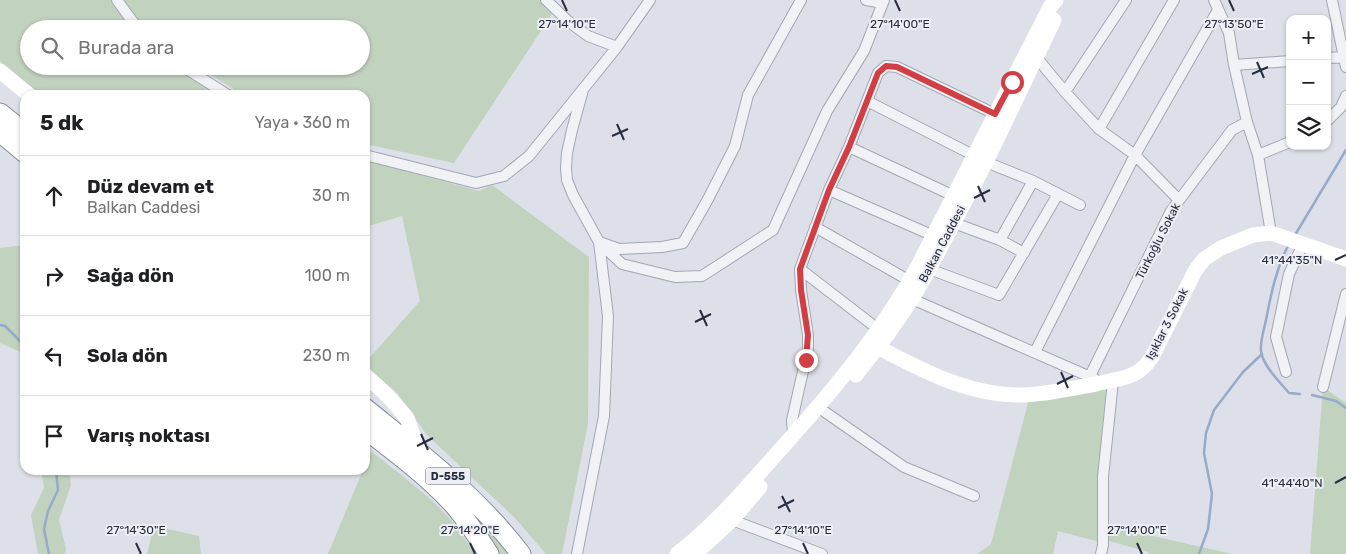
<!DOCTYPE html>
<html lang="tr">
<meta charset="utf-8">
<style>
:root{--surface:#fff;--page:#f6f6f6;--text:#202124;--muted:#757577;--line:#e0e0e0}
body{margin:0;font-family:Rubik,sans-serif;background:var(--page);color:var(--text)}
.controls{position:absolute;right:15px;top:15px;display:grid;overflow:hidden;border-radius:10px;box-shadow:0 1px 4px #0004}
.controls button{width:45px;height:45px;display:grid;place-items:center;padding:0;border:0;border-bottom:1px solid var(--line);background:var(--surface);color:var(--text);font:25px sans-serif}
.stop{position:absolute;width:15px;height:15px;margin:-11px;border:4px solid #d13e43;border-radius:50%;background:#fff}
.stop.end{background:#d13e43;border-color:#fff;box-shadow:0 1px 5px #0008}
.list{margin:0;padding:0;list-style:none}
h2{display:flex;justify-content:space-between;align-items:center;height:65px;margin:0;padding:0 20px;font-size:21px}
h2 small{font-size:16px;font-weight:400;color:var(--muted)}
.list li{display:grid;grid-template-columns:32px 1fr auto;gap:15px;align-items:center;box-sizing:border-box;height:80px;padding:0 20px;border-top:1px solid var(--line)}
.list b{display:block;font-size:19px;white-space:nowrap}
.list p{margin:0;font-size:16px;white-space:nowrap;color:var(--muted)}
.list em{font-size:16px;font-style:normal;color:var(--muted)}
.icon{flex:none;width:28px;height:28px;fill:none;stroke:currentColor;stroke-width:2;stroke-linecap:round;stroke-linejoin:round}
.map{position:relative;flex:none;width:1346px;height:554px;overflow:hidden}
.search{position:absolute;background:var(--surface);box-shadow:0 1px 4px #0004;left:20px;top:20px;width:350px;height:55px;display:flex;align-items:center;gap:12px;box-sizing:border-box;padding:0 18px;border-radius:28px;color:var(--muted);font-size:19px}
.panel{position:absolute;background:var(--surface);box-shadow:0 1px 4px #0004;left:20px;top:90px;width:350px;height:385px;border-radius:15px}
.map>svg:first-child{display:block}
</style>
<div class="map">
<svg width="1346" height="554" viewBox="0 0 1346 554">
<rect width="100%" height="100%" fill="#dde0e8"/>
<!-- green -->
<path fill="#c1d2be" d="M0 0H111L132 29H29V66H175L219 95H41L0 61Z
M124 0H540L552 14 454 163 365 144V95H243L197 66H361V29H148L140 22Z
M365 160 479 191 492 185 589 257 588 424 562 554H546L515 518 427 435 398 394 365 365V363L420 301 402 216 365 227Z
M25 245V374L21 352 0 343V248Z
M1323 387 1346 403V554H1310Z
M1106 388 1098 477 1100 542 1058 531 1053 554H977L991 544 1029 399Z
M371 451C410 483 450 508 474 554H328L363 470H365V465Z
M41 470H69L71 485 59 520 66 549 65 554H38L31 515 44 488Z
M443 482 514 554H498Z
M154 526 199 536 201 554H147Z
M1108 526 1233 554H1148L1149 552 1109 541Z"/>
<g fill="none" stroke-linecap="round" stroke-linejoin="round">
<!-- stream -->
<path stroke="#97aac9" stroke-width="2.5" d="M1295 235 1346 150
M1288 246C1276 269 1271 294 1266 320 1264 330 1260 341 1261 351 1263 366 1279 381 1289 393L1300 394
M0 325 5 326 25 346
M1312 395 1336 401 1346 408
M49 554 44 529 48 511 58 490 56 470
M1199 554 1208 529 1212 494 1204 453 1206 433 1214 410 1243 372 1262 354"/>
<defs>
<path id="street" d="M117 0 138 29
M546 0 568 21 588 36 617 47
M866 0 883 3
M1214 0 1229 33 1234 65 1247 122 1258 155 1271 233
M1332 0 1346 67
M1037 58 1065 92 1099 129 1135 155 1179 200
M1327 58 1344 57
M1234 65 1290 61
M182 66 228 95
M1065 92 1126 0
M867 101 975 156
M1327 121 1341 107 1346 96
M1099 129 1174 0
M849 147 954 196
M365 155 476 183 504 176 529 156 617 47 650 0
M1258 155 1290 142
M986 162 1033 181 1080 205
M829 190 934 236
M954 223 1000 240 1024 253
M815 227 910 281
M1000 240 1033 181
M599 242 622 264 675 277 702 276 773 230 827 111 864 51 884 0
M602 243 619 249 662 247 683 243 707 201 735 146 748 95 801 0
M800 269 878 329
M929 269 999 295 1058 194
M912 299 1095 379
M1035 352 1135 155 1218 10
M1286 372 1276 337 1289 274 1303 244
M1090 376 1171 211 1232 130 1247 122
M1323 387 1346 294
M825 412 904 467 974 496
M793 436 792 420 808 349V335L801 290 800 269 829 190 849 147 878 73 886 66 897 67 995 114
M732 520 822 554
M577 554 604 416 608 316 599 242 573 195 567 180 566 168 567 153 572 130 583 90
M1101 554 1103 545V477L1113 381"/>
<path id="highway" d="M0 113 25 133
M0 132 25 153
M365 408C420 453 478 497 521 554
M365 429C395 452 427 476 453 504 467 520 478 537 489 554"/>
</defs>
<!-- street casing -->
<use href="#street" stroke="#a2a7b2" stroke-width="12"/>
<!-- highway casing -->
<use href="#highway" stroke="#848c9f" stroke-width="21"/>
<!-- street -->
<use href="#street" stroke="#f0f2f6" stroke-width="10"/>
<!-- secondary -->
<path stroke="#fff" stroke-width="15" d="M0 71 29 95
M870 343C915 367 964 394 1016 395 1038 396 1074 388 1096 384 1120 378 1137 380 1152 357L1195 271 1204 259 1221 248 1253 235 1271 233 1346 259
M365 375 388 396 407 418 419 452
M856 375 888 334 912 299 929 269 986 162 1054 20
M677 554C712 527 742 493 771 460 826 399 880 336 919 264L1050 7 1056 0
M695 554 732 520 760 487"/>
<!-- highway -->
<use href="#highway" stroke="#fff" stroke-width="19"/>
</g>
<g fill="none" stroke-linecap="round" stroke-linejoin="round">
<!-- route -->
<path stroke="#d13e43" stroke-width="6" d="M806 360 808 335 801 290 800 269 829 190 849 147 878 73 886 66 897 67 995 114 1012 82"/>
</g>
<!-- ticks -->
<path fill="none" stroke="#262d3f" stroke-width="2" d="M562 0 567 11M895 0 900 11M1229 0 1234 11M1257 62 1264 78M1252 74 1268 67M617 124 624 140M612 136 628 129M978 186 985 202M974 198 990 190M1335 260 1346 255M700 310 707 326M695 322 711 314M1061 372 1068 388M1057 384 1073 376M421 434 428 450M417 446 433 438M1335 483 1346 477M782 496 790 512M778 508 794 500M136 543 141 554M470 543 475 554M803 543 808 554M1137 543 1142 554"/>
<g text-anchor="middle" stroke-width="4" stroke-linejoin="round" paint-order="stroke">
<!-- shield labels -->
<rect fill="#edeff5" stroke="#626776" stroke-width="1" x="425.5" y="467.5" width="45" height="17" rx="4"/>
<g font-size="11" font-weight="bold" fill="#262d3f">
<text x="448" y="480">D-555</text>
</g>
<!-- street labels -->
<g font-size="12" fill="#262d3f" stroke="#edeff5">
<text transform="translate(1158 241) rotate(-63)" y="4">Türkoğlu Sokak</text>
<text transform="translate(942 244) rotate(-62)" y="4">Balkan Caddesi</text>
<text transform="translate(1167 324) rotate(-63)" y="4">Işıklar 3 Sokak</text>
</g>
</g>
<g font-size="12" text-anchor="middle" fill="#262d3f" stroke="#edeff5" stroke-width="4" stroke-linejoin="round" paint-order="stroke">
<text x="567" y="28">27°14'10"E</text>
<text x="900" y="28">27°14'00"E</text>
<text x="1234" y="28">27°13'50"E</text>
<text x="1292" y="264">41°44'35"N</text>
<text x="1292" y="487">41°44'40"N</text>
<text x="136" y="534">27°14'30"E</text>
<text x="470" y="534">27°14'20"E</text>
<text x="803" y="534">27°14'10"E</text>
<text x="1137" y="534">27°14'00"E</text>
</g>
</svg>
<div class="controls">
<button>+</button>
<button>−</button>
<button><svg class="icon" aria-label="layers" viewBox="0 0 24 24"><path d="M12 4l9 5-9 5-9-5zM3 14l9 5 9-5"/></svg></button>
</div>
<div class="stop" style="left:1012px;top:82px"></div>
<div class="stop end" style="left:806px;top:360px"></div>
<div class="search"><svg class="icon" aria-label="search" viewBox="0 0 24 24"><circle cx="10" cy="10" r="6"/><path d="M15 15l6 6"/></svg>Burada ara</div>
<section class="panel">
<h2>5 dk<small>Yaya · 360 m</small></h2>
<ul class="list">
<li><svg class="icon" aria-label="ahead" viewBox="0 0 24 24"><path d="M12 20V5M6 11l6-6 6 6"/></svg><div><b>Düz devam et</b><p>Balkan Caddesi</p></div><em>30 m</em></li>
<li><svg class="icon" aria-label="right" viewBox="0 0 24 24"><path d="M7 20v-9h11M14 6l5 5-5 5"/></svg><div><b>Sağa dön</b></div><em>100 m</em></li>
<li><svg class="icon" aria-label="left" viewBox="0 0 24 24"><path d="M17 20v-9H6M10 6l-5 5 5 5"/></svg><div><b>Sola dön</b></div><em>230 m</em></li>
<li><svg class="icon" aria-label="arrive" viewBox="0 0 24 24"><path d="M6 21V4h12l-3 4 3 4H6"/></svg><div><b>Varış noktası</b></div></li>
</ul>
</section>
</div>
